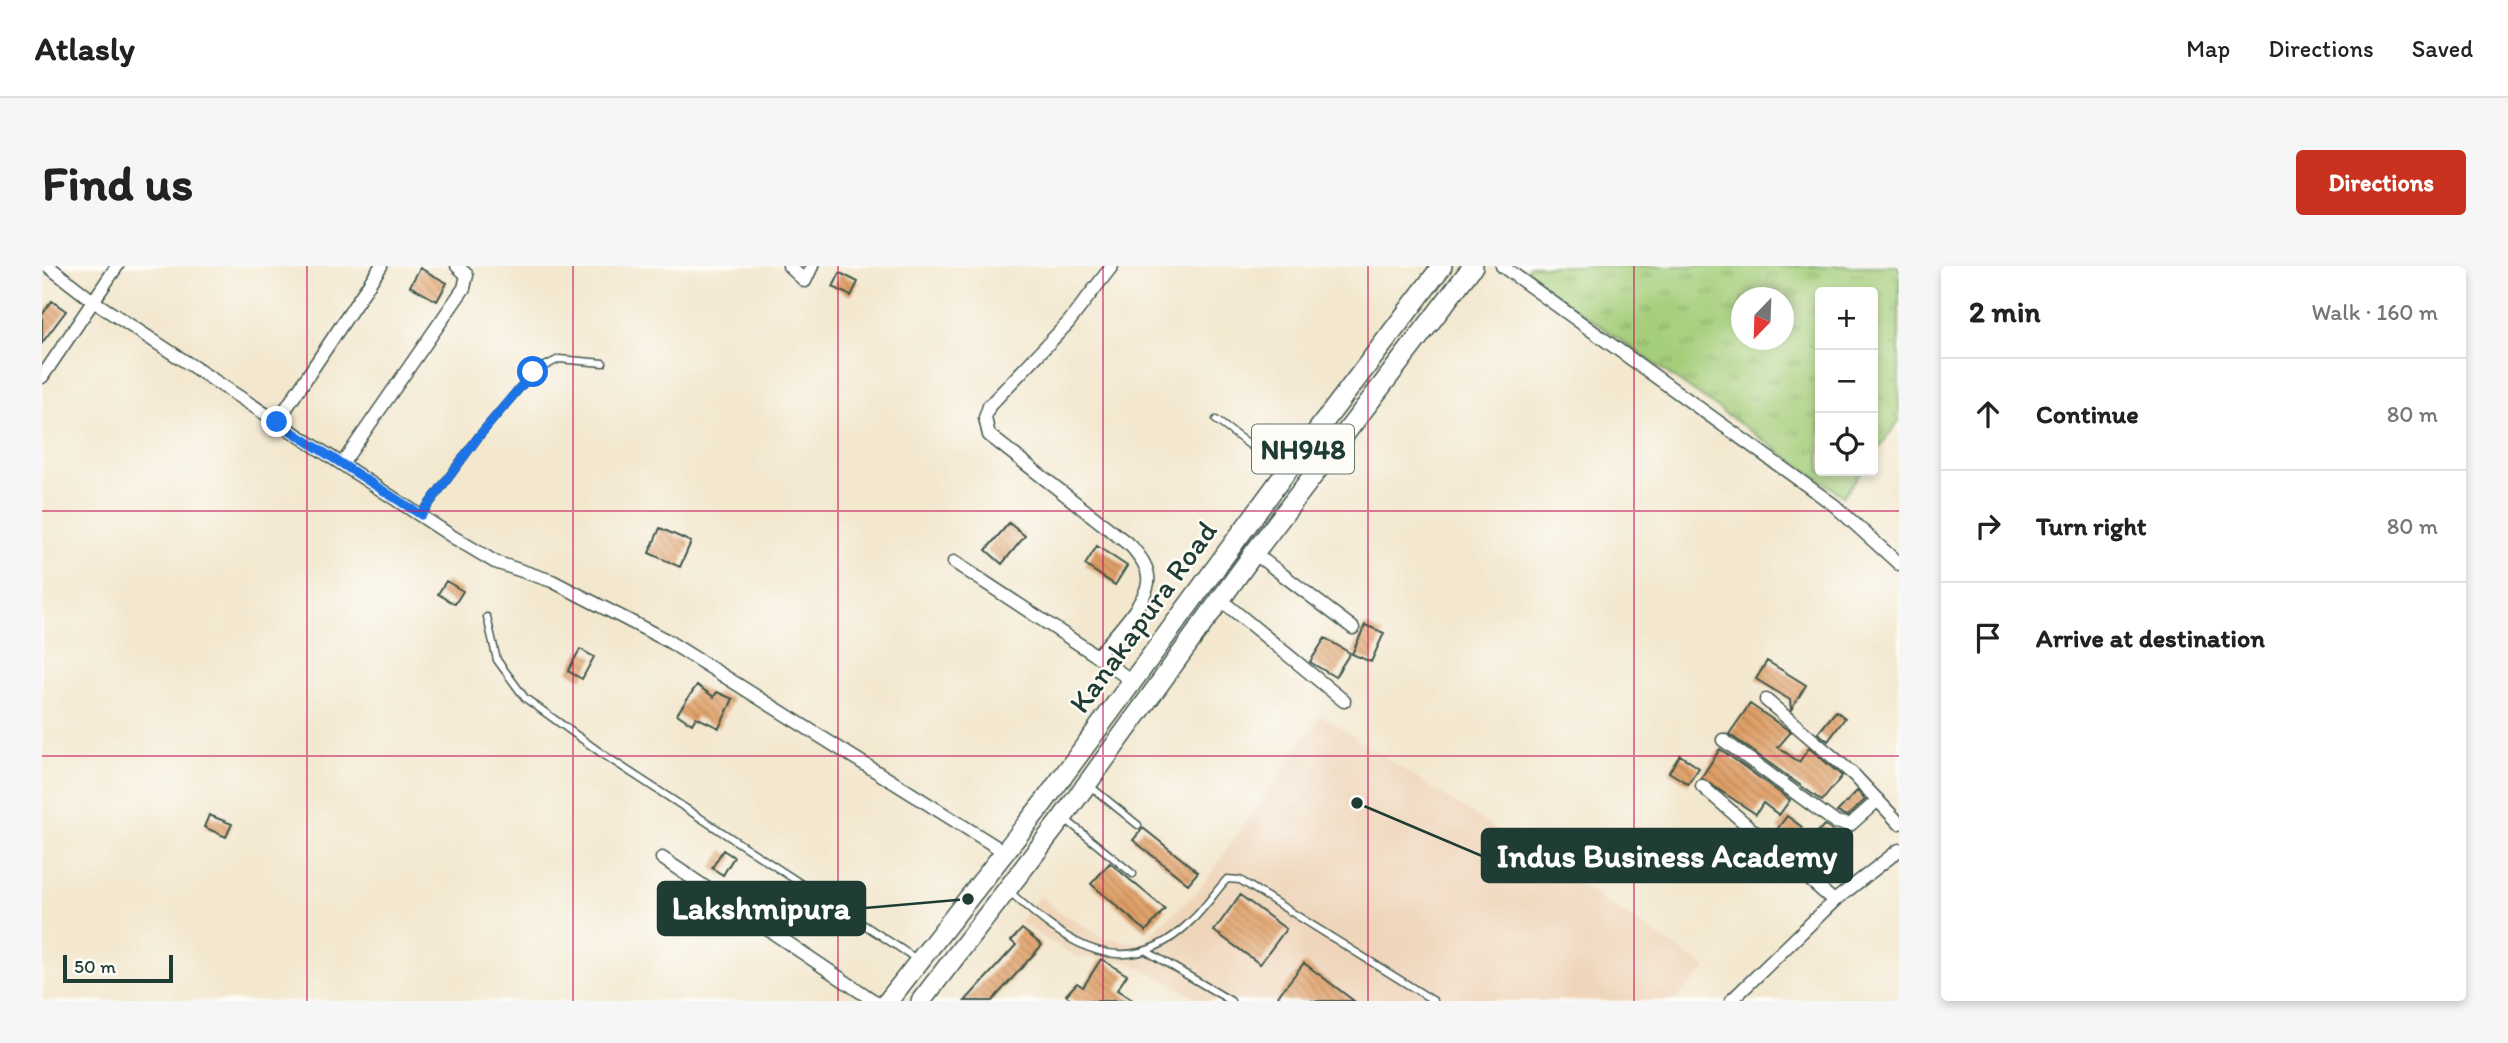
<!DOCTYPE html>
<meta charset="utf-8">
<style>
:root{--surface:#fff;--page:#f6f6f6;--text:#222;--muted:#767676;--line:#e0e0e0;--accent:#c8321e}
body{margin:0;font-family:Itim,sans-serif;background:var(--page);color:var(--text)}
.controls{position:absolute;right:21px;top:21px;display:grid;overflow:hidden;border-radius:7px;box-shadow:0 4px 10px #0003}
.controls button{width:63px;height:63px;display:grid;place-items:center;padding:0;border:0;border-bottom:2px solid var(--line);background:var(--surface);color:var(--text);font:35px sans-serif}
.compass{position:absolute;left:1689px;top:21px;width:63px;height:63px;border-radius:50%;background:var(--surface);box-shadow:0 4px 10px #0003;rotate:203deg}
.scale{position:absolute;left:21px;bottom:18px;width:110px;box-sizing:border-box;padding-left:7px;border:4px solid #1f3d34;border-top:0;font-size:19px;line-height:24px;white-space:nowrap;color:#1f3d34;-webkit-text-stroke:5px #fdfcf7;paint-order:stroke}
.stop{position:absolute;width:21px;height:21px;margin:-16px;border:5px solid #1a73e8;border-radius:50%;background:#fff}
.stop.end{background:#1a73e8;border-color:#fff;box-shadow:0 2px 7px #0008}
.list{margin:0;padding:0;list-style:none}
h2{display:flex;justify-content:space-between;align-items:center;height:91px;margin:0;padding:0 28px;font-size:30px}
h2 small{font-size:23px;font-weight:400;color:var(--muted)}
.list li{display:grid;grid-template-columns:46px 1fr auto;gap:21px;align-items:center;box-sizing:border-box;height:112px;padding:0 28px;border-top:2px solid var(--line)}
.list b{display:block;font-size:26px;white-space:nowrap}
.list em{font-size:23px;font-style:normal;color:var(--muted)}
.icon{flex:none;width:38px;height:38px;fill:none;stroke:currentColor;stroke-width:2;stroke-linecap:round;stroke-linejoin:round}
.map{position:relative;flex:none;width:1857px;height:735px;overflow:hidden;border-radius:7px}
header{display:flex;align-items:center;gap:42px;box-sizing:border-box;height:98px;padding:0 35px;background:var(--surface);border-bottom:2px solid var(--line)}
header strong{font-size:33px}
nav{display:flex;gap:38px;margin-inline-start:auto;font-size:24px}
.intro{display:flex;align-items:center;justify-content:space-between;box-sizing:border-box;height:168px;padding:0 42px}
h1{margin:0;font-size:49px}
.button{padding:18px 32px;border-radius:7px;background:var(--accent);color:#fff;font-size:24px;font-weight:700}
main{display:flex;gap:42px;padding:0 42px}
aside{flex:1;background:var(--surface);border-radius:7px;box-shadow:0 4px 10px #0003}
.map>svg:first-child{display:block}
</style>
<header>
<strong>Atlasly</strong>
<nav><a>Map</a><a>Directions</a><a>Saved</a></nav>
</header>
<div class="intro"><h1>Find us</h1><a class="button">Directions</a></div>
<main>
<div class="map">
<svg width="1857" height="735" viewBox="0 0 1857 735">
<defs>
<pattern id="grass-tufts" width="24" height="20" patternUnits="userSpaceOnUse" patternTransform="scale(1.75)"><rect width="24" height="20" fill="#a5ce7a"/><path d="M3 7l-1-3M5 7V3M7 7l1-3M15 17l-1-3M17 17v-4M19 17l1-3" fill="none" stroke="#86a865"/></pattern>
<pattern id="building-back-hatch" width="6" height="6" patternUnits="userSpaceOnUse" patternTransform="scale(1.75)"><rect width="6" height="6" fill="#e09f66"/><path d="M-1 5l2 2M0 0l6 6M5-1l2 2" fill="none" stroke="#b58355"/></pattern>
</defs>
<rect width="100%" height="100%" fill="#fdfcf7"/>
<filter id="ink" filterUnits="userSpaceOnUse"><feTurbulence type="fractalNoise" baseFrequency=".0143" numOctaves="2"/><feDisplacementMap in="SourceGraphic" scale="14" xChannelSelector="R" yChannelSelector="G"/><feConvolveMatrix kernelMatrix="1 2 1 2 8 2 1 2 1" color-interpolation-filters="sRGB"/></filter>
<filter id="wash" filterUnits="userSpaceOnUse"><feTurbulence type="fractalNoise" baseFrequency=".00686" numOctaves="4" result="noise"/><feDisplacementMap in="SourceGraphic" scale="28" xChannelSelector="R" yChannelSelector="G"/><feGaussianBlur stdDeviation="1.57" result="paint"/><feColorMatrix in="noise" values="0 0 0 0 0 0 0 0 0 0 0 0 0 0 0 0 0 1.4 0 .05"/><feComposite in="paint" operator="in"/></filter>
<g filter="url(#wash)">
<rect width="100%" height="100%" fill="#f3e7ce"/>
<!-- built -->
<path fill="#efd6bb" d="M1279 449 1665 702 1632 735H1161L1087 696 1034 691 977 656 998 630 1014 644 1063 672 1099 677 1156 625Z"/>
<!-- grass -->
<path fill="url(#grass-tufts)" stroke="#628657" stroke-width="2" fill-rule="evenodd" d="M1488 0H1857V155L1831 190V26H1778V205H1820L1801 230 1483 7ZM1700 32H1742V74H1700Z"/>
<g id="blocks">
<!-- building -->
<path fill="url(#building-back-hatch)" d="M378 2 405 17 395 35 368 20Z
M798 7 816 16 809 30 791 21Z
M10 35 24 45 0 77V49Z
M967 257 983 270 960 298 944 284Z
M618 262 649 276 638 301 607 287Z
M1055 280 1085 300 1073 319 1043 299Z
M404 315 421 325 413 338 396 328Z
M1323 359 1342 367 1329 396 1310 388Z
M1283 372 1308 387 1293 411 1268 396Z
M538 383 552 391 540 413 526 405Z
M1725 395 1764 419 1749 444 1748 434 1714 413Z
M655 419 672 431 675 426 691 433 677 462 654 451 650 458 635 448Z
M1708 438 1749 466 1736 481 1757 496 1767 482 1800 510 1780 535 1687 468Z
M1794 445 1803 452 1786 475 1776 467Z
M1678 483 1748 534 1737 549 1721 537 1714 548 1659 512Z
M1638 489 1657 502 1646 518 1627 506Z
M1815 525 1823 534 1805 550 1795 546Z
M167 549 190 558 184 571 162 561Z
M1745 550 1760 561 1750 574 1736 562Z
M1782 559 1805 576 1780 605 1758 585Z
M1101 562 1156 606 1146 618 1091 574Z
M681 584 692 591 681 609 670 602Z
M1068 597 1123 643 1104 665 1049 618Z
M1198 629 1244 663 1218 698 1172 665Z
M980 663 1000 679 950 735H923L974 679 969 675Z
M1059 693 1085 709 1075 724 1092 735H1031L1024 729 1035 717 1041 721Z
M1262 697 1312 735H1243L1236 730Z"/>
</g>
</g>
<g filter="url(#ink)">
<use href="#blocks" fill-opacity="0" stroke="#3f564b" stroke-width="2"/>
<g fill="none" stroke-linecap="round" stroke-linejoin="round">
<defs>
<path id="service" d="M1174 154 1242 205
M379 249 437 170 491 106 517 93 561 97
M445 351 455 394 483 432 562 489 876 694
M1048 520 1096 559
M1022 552 1091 608
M968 626C1025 678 1084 721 1150 654 1163 642 1173 626 1185 613L1198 614 1392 735
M1106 686 1189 735"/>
<path id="minor" d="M6 0 51 35 411 271 453 296 510 315 626 375 961 585
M747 0 763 15 770 0
M1070 0 1026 57 947 140 943 152 947 169 1090 281C1097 290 1105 299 1106 310 1110 332 1069 373 1055 390L1090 415
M1460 0 1792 239 1857 298
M0 111 75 0
M235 156 339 0
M300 198 422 22 425 9 415 0
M1212 287 1311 362
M912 296 1055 390
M1179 334 1302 435
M1724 434 1812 509 1857 557
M1681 474 1793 556 1808 559 1836 534
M1660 520 1792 635
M620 592 832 735
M1689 735 1792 635 1857 584"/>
<path id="trunk" d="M846 735 1002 536 1244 206 1400 0
M879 735 1021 551 1212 287 1431 0"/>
</defs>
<!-- service casing -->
<use href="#service" stroke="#3f564b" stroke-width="9"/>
<!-- minor casing -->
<use href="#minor" stroke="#3f564b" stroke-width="15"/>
<!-- trunk casing -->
<use href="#trunk" stroke="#3f564b" stroke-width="22"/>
<!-- service -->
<use href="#service" stroke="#fff" stroke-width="6"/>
<!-- minor -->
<use href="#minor" stroke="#fff" stroke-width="12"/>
<!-- trunk -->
<use href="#trunk" stroke="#fff" stroke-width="19"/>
</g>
</g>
<g fill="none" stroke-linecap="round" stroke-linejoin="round" filter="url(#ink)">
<!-- route -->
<path stroke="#1a73e8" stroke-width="9" d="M235 156 379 249 437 170 491 106"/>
</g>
<!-- grid -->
<path fill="none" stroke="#c2185b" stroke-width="2" stroke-opacity="0.55" d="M265 0V735M531 0V735M796 0V735M1061 0V735M1326 0V735M1592 0V735M0 245H1857M0 490H1857"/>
<g text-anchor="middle" stroke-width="5" stroke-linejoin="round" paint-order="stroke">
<!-- shield labels -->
<rect fill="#fdfcf7" stroke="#62766e" stroke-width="2" x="1210" y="158.5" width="102" height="49" rx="5"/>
<g font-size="28" font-weight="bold" fill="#1f3d34">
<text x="1261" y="193">NH948</text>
</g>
<!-- street labels -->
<g font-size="30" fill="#1f3d34" stroke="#fdfcf7">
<text transform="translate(1101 351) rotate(-54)" y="10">Kanakapura Road</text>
</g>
</g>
<!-- callouts -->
<path fill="none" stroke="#1f3d34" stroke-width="2.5" d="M1315 537L1440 590M926 633L823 642"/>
<g fill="#1f3d34" stroke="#fdfcf7" stroke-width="2.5">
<circle cx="1315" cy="537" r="7"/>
<circle cx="926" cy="633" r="7"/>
</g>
<g fill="#1f3d34" stroke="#1f3d34" stroke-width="2.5">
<rect x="1440" y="563" width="370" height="53" rx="7"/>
<rect x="616" y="616" width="207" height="53" rx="7"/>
</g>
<g font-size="32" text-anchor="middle" font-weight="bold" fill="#fff">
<text x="1625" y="601">Indus Business Academy</text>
<text x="719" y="653">Lakshmipura</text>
</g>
</svg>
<div class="controls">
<button>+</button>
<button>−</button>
<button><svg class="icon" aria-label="locate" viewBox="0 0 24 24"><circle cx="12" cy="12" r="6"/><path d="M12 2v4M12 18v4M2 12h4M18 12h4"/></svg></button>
</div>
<svg class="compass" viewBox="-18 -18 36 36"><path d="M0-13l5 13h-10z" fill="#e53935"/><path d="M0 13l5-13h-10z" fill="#767676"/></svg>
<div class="scale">50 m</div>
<div class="stop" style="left:491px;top:106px"></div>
<div class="stop end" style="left:235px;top:156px"></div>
</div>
<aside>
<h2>2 min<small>Walk · 160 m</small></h2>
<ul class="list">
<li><svg class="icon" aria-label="ahead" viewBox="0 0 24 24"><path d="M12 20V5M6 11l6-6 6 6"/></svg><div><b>Continue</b></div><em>80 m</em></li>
<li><svg class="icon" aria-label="right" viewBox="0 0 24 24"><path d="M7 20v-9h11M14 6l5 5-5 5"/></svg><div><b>Turn right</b></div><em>80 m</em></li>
<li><svg class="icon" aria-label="arrive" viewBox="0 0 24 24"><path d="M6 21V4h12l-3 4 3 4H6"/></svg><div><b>Arrive at destination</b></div></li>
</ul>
</aside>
</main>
